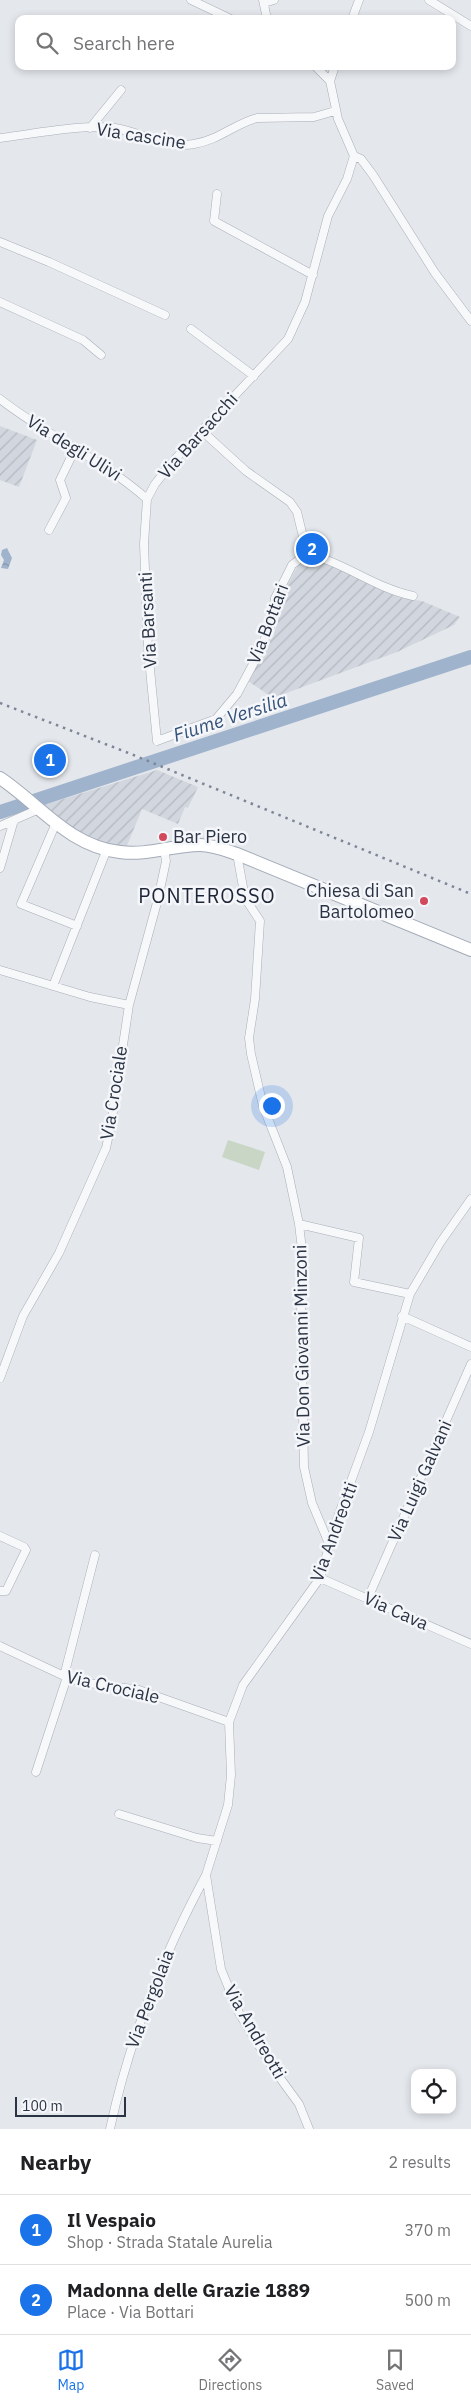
<!DOCTYPE html>
<meta charset="utf-8">
<style>
:root{--surface:#fff;--page:#f6f6f6;--text:#202124;--muted:#757577;--line:#e0e0e0;--accent:#1a73e8}
body{margin:0;font-family:"IBM Plex Sans",sans-serif;background:var(--page);color:var(--text)}
.controls{position:absolute;right:15px;bottom:15px;display:grid;overflow:hidden;border-radius:10px;box-shadow:0 2px 8px #0003}
.controls button{width:45px;height:45px;display:grid;place-items:center;padding:0;border:0;border-bottom:1px solid var(--line);background:var(--surface);color:var(--text);font:25px sans-serif}
.scale{position:absolute;left:15px;bottom:12px;width:111px;box-sizing:border-box;padding-left:5px;border:2px solid #2b3445;border-top:0;font-size:14px;line-height:18px;white-space:nowrap;color:#2b3445;-webkit-text-stroke:4px #f4f6f9;paint-order:stroke}
.you{position:absolute;left:271px;top:1105px;width:18px;height:18px;margin:-12px;border:4px solid #fff;border-radius:50%;background:#1a73e8;box-shadow:0 0 0 8px #1a73e833}
.badge{display:grid;place-items:center;width:32px;height:32px;border-radius:50%;background:var(--accent);color:#fff;font-size:16px;font-weight:700}
.pin{position:absolute;translate:-50% -50%;border:2px solid #fff;box-shadow:0 1px 5px #0006}
.list{margin:0;padding:0;list-style:none}
h2{display:flex;justify-content:space-between;align-items:center;height:65px;margin:0;padding:0 20px;font-size:21px}
h2 small{font-size:16px;font-weight:400;color:var(--muted)}
.list li{display:grid;grid-template-columns:32px 1fr auto;gap:15px;align-items:center;box-sizing:border-box;height:70px;padding:0 20px;border-top:1px solid var(--line)}
.list b{display:block;font-size:19px;white-space:nowrap}
.list p{margin:0;font-size:16px;white-space:nowrap;color:var(--muted)}
.list em{font-size:16px;font-style:normal;color:var(--muted)}
.icon{flex:none;width:28px;height:28px;fill:none;stroke:currentColor;stroke-width:2;stroke-linecap:round;stroke-linejoin:round}
.map{position:relative;flex:none;width:471px;height:2129px;overflow:hidden}
.search{position:absolute;background:var(--surface);box-shadow:0 2px 8px #0003;left:15px;right:15px;top:15px;height:55px;display:flex;align-items:center;gap:12px;box-sizing:border-box;padding:0 18px;border-radius:10px;color:var(--muted);font-size:19px}
.sheet{height:205px;background:var(--surface)}
nav{display:flex;justify-content:space-around;align-items:center;box-sizing:border-box;height:70px;border-top:1px solid var(--line);background:var(--surface);font-size:14px;color:var(--muted)}
nav a{display:grid;justify-items:center;gap:2px}
nav .on{color:var(--accent)}
.map>svg:first-child{display:block}
</style>
<div class="map">
<svg width="471" height="2129" viewBox="0 0 471 2129">
<defs>
<pattern id="industrial-furrows" width="10" height="10" patternUnits="userSpaceOnUse" patternTransform="scale(1.25)"><rect width="10" height="10" fill="#d2d6de"/><path d="M-1 1l2-2M0 10L10 0M9 11l2-2" fill="none" stroke="#b4b8c0"/></pattern>
<pattern id="water-ripples" width="26" height="14" patternUnits="userSpaceOnUse" patternTransform="scale(1.25)"><rect width="26" height="14" fill="#9fb4cc"/><path d="M2 4q2-2 4 0t4 0M15 11q2-2 4 0t4 0" fill="none" stroke="#8293a7"/></pattern>
</defs>
<rect width="100%" height="100%" fill="#e4e7ec"/>
<!-- industrial -->
<path fill="url(#industrial-furrows)" d="M0 426 37 440 19 487 0 480Z
M311 558 321 559 400 598 422 601 460 617 454 625 397 652 273 698 248 681 258 663 267 654 264 648 273 637 280 614 278 602 301 560Z
M157 770 198 787 188 808 185 807 178 824 142 809 126 848 103 845 65 823 44 805Z"/>
<!-- grass -->
<path fill="#c9d6c5" d="M228 1140 265 1152 259 1170 222 1157Z"/>
<!-- water -->
<path fill="url(#water-ripples)" d="M7 548 12 558 8 569 1 568 4 560 1 555 2 550Z"/>
<g fill="none" stroke-linecap="round" stroke-linejoin="round">
<!-- river -->
<path stroke="#9fb4cc" stroke-width="14" d="M0 812 471 657"/>
<defs>
<path id="minor" d="M191 0 231 19
M263 0 267 19
M429 0 471 26
M264 3 274 0
M352 19 359 0
M315 66 330 81 338 119 354 156 361 159 373 175 435 273 471 321
M330 81 335 66
M90 128 121 90
M0 138C34 134 81 124 115 128 141 132 167 149 194 144 219 140 234 124 257 118L314 117 335 111
M217 194 214 221 313 275
M0 242 49 262 165 315
M0 302 83 340 101 355
M191 329 254 376
M0 399C47 436 102 459 147 499
M202 431 246 471 290 502 297 512 307 553 292 565 285 579 275 598 271 624 258 655 237 694 216 719 157 741 148 649 144 544 147 499 155 484 176 458 288 339 305 302 328 216 347 179 354 156
M49 530 66 498 60 480 76 447
M307 553C345 563 375 588 413 596
M56 823 21 904 77 926
M0 826 39 809
M237 854 245 898 260 921 255 999 249 1038 251 1054 263 1106 287 1167 299 1224 304 1267 301 1303 304 1467 312 1503 330 1546
M0 868 14 820
M0 970 90 997 129 1005
M53 986 107 849
M299 1224 359 1238 354 1282 410 1294
M402 1316 471 1347
M0 1378 23 1316 59 1253 106 1148 111 1125 129 1005 158 899 166 861 164 849
M0 1536 24 1547 26 1550 6 1591H0
M320 1578 471 1644
M368 1598 471 1364
M0 1646 64 1676 81 1682 139 1690 229 1722
M64 1676 95 1555
M36 1772 67 1677
M119 1814 197 1838 217 1841
M110 2129C129 2040 163 1955 206 1875
M309 2129 299 2104 272 2067 239 2013 221 1969 206 1875 228 1805 231 1775 229 1722 243 1685 320 1578 336 1522 369 1432 410 1294 440 1243 471 1199"/>
<path id="primary" d="M0 778C39 804 70 847 120 852 147 856 173 845 200 845 213 845 225 850 237 854L471 950"/>
</defs>
<!-- minor casing -->
<use href="#minor" stroke="#a9aeb7" stroke-width="9"/>
<!-- primary casing -->
<use href="#primary" stroke="#a3abb8" stroke-width="14"/>
<!-- minor -->
<use href="#minor" stroke="#f7f8fa" stroke-width="8"/>
<!-- primary -->
<use href="#primary" stroke="#fff" stroke-width="12"/>
<!-- rail -->
<path stroke="#7d8696" stroke-width="2.5" stroke-dasharray="2.5 5" stroke-linecap="butt" d="M0 703 131 754 471 894"/>
</g>
<!-- markers -->
<g fill="#d1495b" stroke="#f4f6f9" stroke-width="2">
<circle cx="163" cy="837" r="5"/>
<circle cx="424" cy="901" r="5"/>
</g>
<g text-anchor="middle" stroke-width="5" stroke-linejoin="round" paint-order="stroke">
<!-- street labels -->
<g font-size="18" fill="#2b3445" stroke="#f4f6f9">
<text transform="translate(141 136) rotate(9)" y="6">Via cascine</text>
<text transform="translate(198 436) rotate(-48)" y="6">Via Barsacchi</text>
<text transform="translate(74 448) rotate(32)" y="6">Via degli Ulivi</text>
<text transform="translate(148 620) rotate(-93)" y="6">Via Barsanti</text>
<text transform="translate(268 624) rotate(-69)" y="6">Via Bottari</text>
<text transform="translate(114 1093) rotate(-81)" y="6">Via Crociale</text>
<text transform="translate(302 1346) rotate(-91)" y="6">Via Don Giovanni Minzoni</text>
<text transform="translate(420 1481) rotate(-66)" y="6">Via Luigi Galvani</text>
<text transform="translate(334 1532) rotate(-70)" y="6">Via Andreotti</text>
<text transform="translate(396 1611) rotate(24)" y="6">Via Cava</text>
<text transform="translate(113 1687) rotate(13)" y="6">Via Crociale</text>
<text transform="translate(150 1999) rotate(-69)" y="6">Via Pergolaia</text>
<text transform="translate(255 2032) rotate(60)" y="6">Via Andreotti</text>
</g>
<!-- poi labels -->
<g font-size="18" fill="#2b3445" stroke="#f4f6f9" text-anchor="start">
<text x="173" y="843">Bar Piero</text>
<text x="414" y="897" text-anchor="end">Chiesa di San<tspan x="414" dy="21">Bartolomeo</tspan></text>
</g>
<!-- water labels -->
<g font-size="19" font-style="italic" fill="#34527a" stroke="#f4f6f9">
<text transform="translate(230 717) rotate(-18)" y="7">Fiume Versilia</text>
</g>
<!-- quarter labels -->
<g font-size="20" letter-spacing="1" fill="#1d2536" stroke="#f4f6f9">
<text x="207" y="903">PONTEROSSO</text>
</g>
</g>
</svg>
<div class="controls">
<button><svg class="icon" aria-label="locate" viewBox="0 0 24 24"><circle cx="12" cy="12" r="6"/><path d="M12 2v4M12 18v4M2 12h4M18 12h4"/></svg></button>
</div>
<div class="scale">100 m</div>
<div class="you"></div>
<div class="pin badge" style="left:50px;top:760px">1</div>
<div class="pin badge" style="left:312px;top:549px">2</div>
<div class="search"><svg class="icon" aria-label="search" viewBox="0 0 24 24"><circle cx="10" cy="10" r="6"/><path d="M15 15l6 6"/></svg>Search here</div>
</div>
<section class="sheet">
<h2>Nearby<small>2 results</small></h2>
<ul class="list">
<li><span class="badge">1</span><div><b>Il Vespaio</b><p>Shop · Strada Statale Aurelia</p></div><em>370 m</em></li>
<li><span class="badge">2</span><div><b>Madonna delle Grazie 1889</b><p>Place · Via Bottari</p></div><em>500 m</em></li>
</ul>
</section>
<nav>
<a class="on"><svg class="icon" aria-label="map" viewBox="0 0 24 24"><path d="M3 6l6-2 6 2 6-2v14l-6 2-6-2-6 2zM9 4v14M15 6v14"/></svg>Map</a>
<a><svg class="icon" aria-label="directions" viewBox="0 0 24 24"><path d="M12 3l9 9-9 9-9-9zM9 14v-3h6M13 9l2 2-2 2"/></svg>Directions</a>
<a><svg class="icon" aria-label="saved" viewBox="0 0 24 24"><path d="M7 4h10v16l-5-4-5 4z"/></svg>Saved</a>
</nav>
